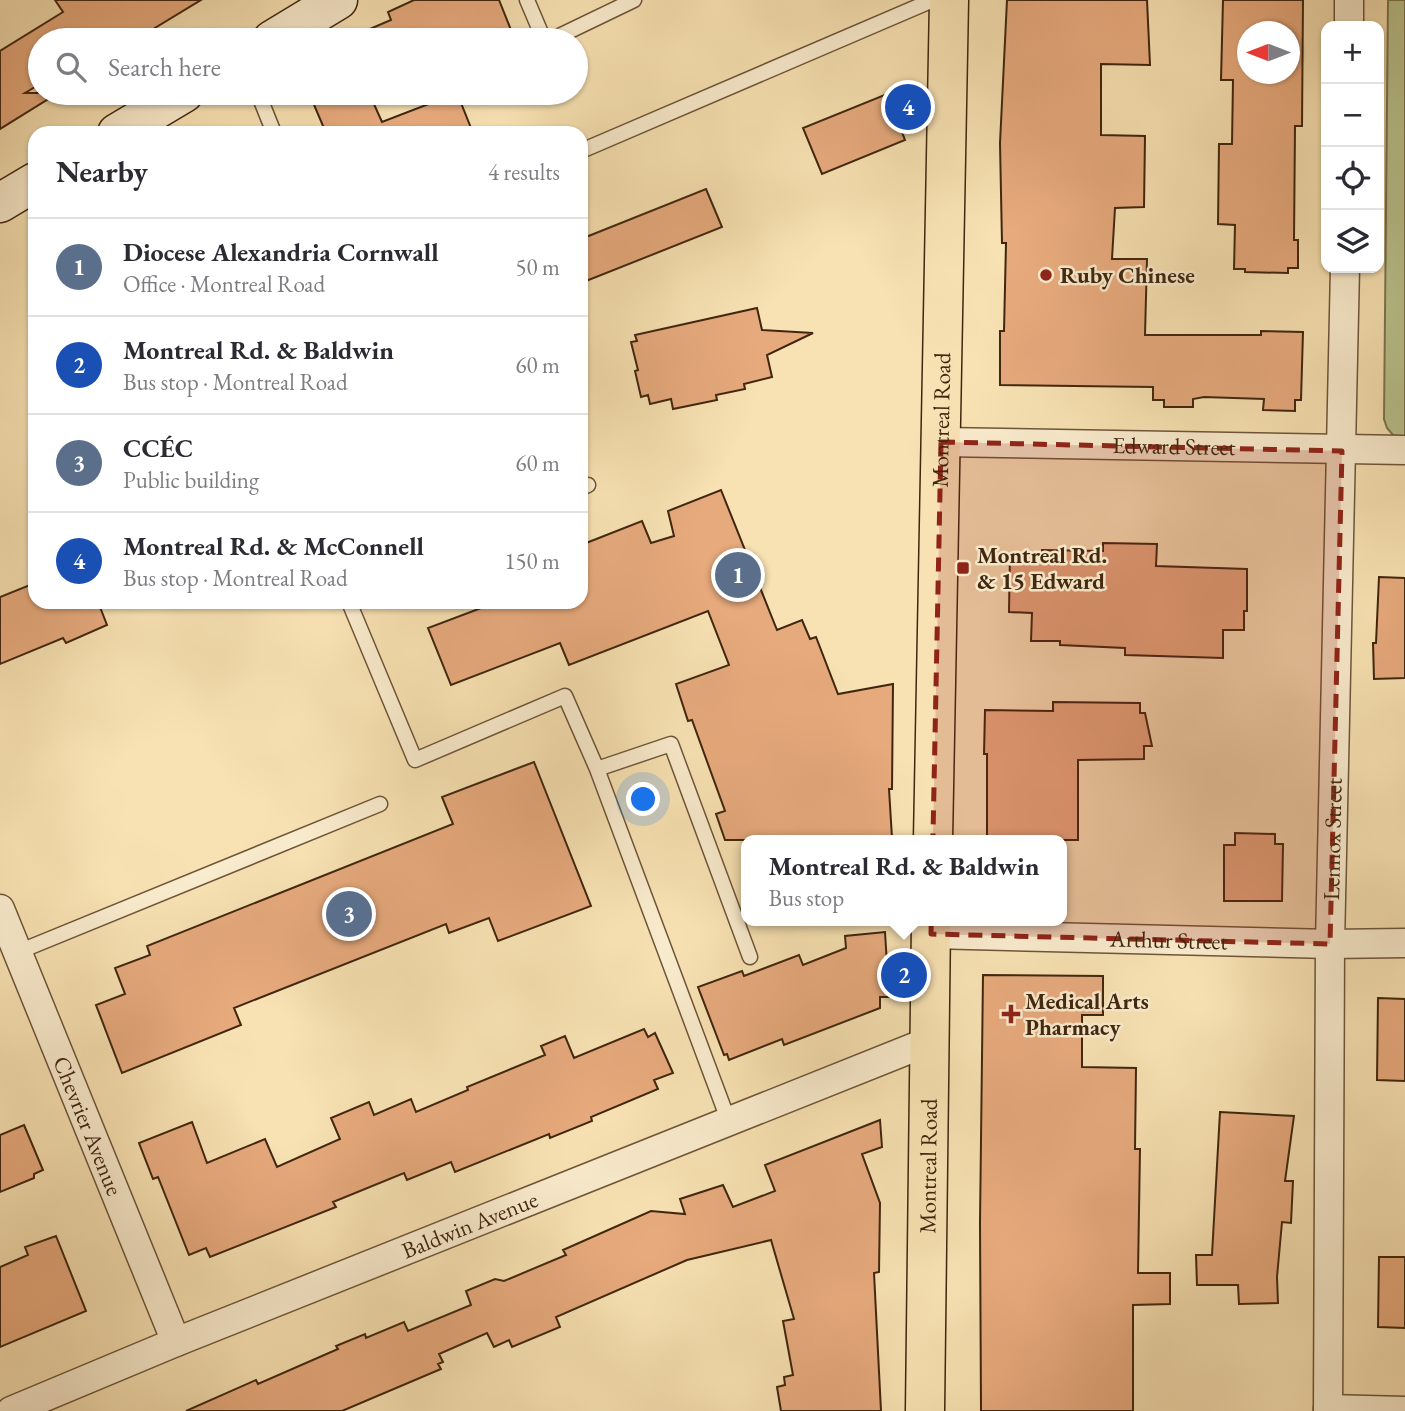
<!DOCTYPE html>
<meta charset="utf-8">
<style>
:root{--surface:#fff;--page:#f7f7f7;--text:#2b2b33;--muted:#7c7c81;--line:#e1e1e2;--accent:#0f766e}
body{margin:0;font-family:"EB Garamond",serif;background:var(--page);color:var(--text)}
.controls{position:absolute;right:21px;top:21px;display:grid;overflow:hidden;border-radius:14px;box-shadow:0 2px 5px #0004}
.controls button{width:63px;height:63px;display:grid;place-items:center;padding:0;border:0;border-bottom:2px solid var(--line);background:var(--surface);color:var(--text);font:35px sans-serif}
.compass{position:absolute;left:1237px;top:21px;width:63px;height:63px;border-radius:50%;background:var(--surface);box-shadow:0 2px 5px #0004;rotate:270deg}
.you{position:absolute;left:644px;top:800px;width:24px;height:24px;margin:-18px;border:5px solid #fff;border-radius:50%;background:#1a73e8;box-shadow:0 0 0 10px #1a73e833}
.badge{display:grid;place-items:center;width:46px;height:46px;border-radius:50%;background:var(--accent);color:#fff;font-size:23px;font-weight:700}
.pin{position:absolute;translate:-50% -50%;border:4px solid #fff;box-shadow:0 2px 7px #0006}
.popup{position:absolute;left:741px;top:835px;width:326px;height:91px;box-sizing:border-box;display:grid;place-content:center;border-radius:14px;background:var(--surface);filter:drop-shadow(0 2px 5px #0005);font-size:23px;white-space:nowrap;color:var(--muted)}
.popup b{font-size:26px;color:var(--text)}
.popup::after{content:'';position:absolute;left:50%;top:100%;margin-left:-14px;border:14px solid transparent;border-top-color:var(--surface)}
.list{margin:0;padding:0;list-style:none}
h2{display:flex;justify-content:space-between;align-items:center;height:91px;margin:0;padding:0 28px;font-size:30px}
h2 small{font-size:23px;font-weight:400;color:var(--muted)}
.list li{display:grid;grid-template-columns:46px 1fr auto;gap:21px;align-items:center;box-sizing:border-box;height:98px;padding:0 28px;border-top:2px solid var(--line)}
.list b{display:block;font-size:26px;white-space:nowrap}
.list p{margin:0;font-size:23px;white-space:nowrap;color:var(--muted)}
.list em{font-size:23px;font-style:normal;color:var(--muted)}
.icon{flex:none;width:38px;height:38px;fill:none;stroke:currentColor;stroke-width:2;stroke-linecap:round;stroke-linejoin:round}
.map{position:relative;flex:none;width:1405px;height:1411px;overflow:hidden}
.search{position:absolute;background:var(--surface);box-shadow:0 2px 5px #0004;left:28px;top:28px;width:560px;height:77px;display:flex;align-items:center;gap:18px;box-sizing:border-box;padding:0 24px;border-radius:38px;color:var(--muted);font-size:26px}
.panel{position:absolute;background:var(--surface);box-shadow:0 2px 5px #0004;left:28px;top:126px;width:560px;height:483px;border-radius:21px}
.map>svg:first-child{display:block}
</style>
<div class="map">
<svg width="1405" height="1411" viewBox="0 0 1405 1411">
<rect width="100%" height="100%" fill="#f8e2b3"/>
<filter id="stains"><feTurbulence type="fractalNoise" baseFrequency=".00286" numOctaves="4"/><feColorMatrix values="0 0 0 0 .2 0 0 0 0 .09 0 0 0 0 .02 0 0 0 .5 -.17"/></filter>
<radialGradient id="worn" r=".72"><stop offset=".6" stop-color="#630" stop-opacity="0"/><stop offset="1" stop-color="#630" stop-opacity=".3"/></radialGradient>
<!-- green -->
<path fill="#bac48f" stroke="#7c754f" stroke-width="2" d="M1388 0H1405V437L1393 435 1387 428 1384 419Z"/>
<!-- building -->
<path fill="#e7aa7d" stroke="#3f260f" stroke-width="2" fill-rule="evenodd" d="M55 0H201L135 40H40V84L25 93H58L0 129V51L63 12Z
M414 0H499L515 40H344L391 20 388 12Z
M1007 0H1147L1150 65 1101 64V135L1145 136 1144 207 1115 208 1112 259H1147L1145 335H1261V331L1303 332 1301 400H1295V411L1263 410 1264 399 1204 397 1193 399V407H1164V400H1153V387L1000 385V331H1004L1006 243H1002L1000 143Z
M1223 0H1303L1302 126H1295L1294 240H1298V268H1288V273L1245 272V269H1234L1235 225 1218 224 1219 144H1232L1233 80H1221ZM1248 32H1290V74H1248Z
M309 93H369L382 122 457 93 473 133H326Z
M887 94 905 140 822 174 803 128Z
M706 189 722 227 581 283V239Z
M757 308 762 330 813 333 767 355 772 377 744 384 745 389 716 395 717 400 673 409 671 399 650 404 648 395 641 397 635 371 638 370 631 342 637 341 635 335Z
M721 490 777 630 802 620 810 639 816 637 838 694 893 684 892 789H889L892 838H885L886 840H725L716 814 725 811 692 720 688 721 676 684 729 665 708 611 569 665 560 643 451 685 428 628 497 602H581V545L642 521 651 543 674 536 668 511Z
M1103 543 1157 544 1156 566 1247 569V611H1244V630H1223V658L1125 655V648L1060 645V641H1031L1032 613 1009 612 1010 553 1042 554V550L1103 551Z
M1379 577 1405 578V678L1374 679 1373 643H1376Z
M35 583V602H98L107 625 66 643 63 638 0 664V597Z
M1053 702 1140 703V713H1145L1152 746H1144V759L1078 760V840H987V754H984L985 710 1053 711Z
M534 762 591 906 498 941 489 918 449 933 446 924 234 1008 241 1025 122 1073 96 1005 125 994 115 968 150 955 147 946 453 824 442 797Z
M1235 833 1275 834V844H1283L1282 901H1224V845H1235Z
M885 932 889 997H880V1008L784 1045 782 1039 729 1060 727 1054 724 1055 698 987 742 971 744 976 799 955 803 965 846 948 845 936Z
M983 975 1103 976V1015H1082V1067L1136 1068 1135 1149H1140L1138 1273H1170V1304L1133 1305V1411H981L980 1223Z
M1378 998 1405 999V1081L1377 1080Z
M644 1029 648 1037 655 1033 673 1073 654 1080 658 1089 591 1117 592 1121 550 1138 549 1134 455 1172 451 1162 407 1180 404 1173 333 1202 336 1207 210 1257 206 1248 189 1255 158 1177 153 1179 139 1143 192 1122 207 1163 265 1139 277 1167 340 1139 331 1118 369 1102 374 1115 411 1099 416 1112 468 1090 467 1087 545 1055 541 1046 565 1036 574 1058Z
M1220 1112 1294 1116 1285 1181H1293L1291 1223 1282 1222 1277 1277 1278 1303 1239 1304 1238 1285H1197L1196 1255H1212Z
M880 1120 882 1147 862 1154 880 1203 879 1272 874 1273 881 1411H781L777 1387 785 1385 784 1377 793 1375 783 1321 794 1319 771 1240 687 1260 556 1317 560 1327 512 1347 509 1340 494 1347 487 1333 439 1354 443 1362 438 1364 441 1369 342 1411H186L256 1380 258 1384 338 1349 336 1346 365 1334 366 1338 404 1322 408 1331 471 1305 466 1291 495 1279 504 1281 566 1255 563 1250 651 1211 685 1214 680 1199 723 1185 733 1207 775 1191 765 1165Z
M24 1125 43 1170 34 1174V1178L0 1192V1135Z
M56 1236 86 1311 0 1347V1267L28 1255 25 1247Z
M1379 1257H1405V1328L1378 1327Z"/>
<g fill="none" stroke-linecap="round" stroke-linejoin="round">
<defs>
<path id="service" d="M527 0 544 40
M551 40 634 0
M258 93 274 133
M581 151 933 0
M581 488 588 485
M349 602 415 760 565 696 597 769 729 1122
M597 769 671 744 750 957
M18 952 380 804"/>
<g id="minor">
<path d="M1349 26V0"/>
<path id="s1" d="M941 442 1405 450"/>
<path id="s2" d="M0 909 176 1342"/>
<path id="s3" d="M931 934 1330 944 1405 943"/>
<path d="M1328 1409 1405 1411"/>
<path id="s4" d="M11 1411 176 1342 930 1041"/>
<path id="s5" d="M1328 1411 1330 944 1345 268"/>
</g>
<path id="secondary" d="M272 40 338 0
M117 133 184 93
M0 203 35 182"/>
<g id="primary">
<path id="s6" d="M933 840 949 0"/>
<path id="s7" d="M925 1411 931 921"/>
</g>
</defs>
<!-- service casing -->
<use href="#service" stroke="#6d5538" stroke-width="17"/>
<!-- minor casing -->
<use href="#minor" stroke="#6d5538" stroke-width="31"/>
<!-- secondary casing -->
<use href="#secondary" stroke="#3f260f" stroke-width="41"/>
<!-- primary casing -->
<use href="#primary" stroke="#3f260f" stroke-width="41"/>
<!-- service -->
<use href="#service" stroke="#faecce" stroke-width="14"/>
<!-- minor -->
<use href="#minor" stroke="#faecce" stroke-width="28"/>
<!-- secondary -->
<use href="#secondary" stroke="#faecce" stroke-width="38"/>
<!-- primary -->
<use href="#primary" stroke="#f8e2b3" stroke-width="38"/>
</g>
<!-- marked area -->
<path fill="#8f2418" fill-opacity="0.2" stroke="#8f2418" stroke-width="5" stroke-dasharray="14 9" stroke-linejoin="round" d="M941 442 1342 451 1330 944 931 934Z"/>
<!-- markers -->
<g fill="#8f2418" stroke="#faecce" stroke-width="2.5">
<circle cx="1046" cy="275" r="7"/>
<rect x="956" y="561" width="14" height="14" rx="3.5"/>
<path d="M1007.5 1003.5h7v7h7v7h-7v7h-7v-7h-7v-7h7z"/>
</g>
<g text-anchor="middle" stroke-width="5" stroke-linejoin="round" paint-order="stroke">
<!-- poi labels -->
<g font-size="23" font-weight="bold" fill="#3f260f" stroke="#faecce" text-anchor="start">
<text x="1060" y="283">Ruby Chinese</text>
<text x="977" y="563">Montreal Rd.<tspan x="977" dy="26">&amp; 15 Edward</tspan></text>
<text x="1025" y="1009">Medical Arts<tspan x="1025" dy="26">Pharmacy</tspan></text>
</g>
<!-- street labels -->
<g font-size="23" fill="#3f260f" stroke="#faecce">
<text dy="8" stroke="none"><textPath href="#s6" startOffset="420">Montreal Road</textPath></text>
<text dy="8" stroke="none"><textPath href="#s1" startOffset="233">Edward Street</textPath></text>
<text dy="8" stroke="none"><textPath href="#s5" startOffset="572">Lennox Street</textPath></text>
<text dy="8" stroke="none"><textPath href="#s3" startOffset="238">Arthur Street</textPath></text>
<text dy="8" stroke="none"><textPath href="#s2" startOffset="234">Chevrier Avenue</textPath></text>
<text dy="8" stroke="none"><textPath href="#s7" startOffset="245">Montreal Road</textPath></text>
<text dy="8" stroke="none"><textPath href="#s4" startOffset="495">Baldwin Avenue</textPath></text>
</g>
</g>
<rect width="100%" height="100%" filter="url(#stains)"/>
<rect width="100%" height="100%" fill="url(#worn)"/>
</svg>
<div class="controls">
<button>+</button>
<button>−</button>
<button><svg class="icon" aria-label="locate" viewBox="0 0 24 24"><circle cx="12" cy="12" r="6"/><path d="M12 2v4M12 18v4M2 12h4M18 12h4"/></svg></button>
<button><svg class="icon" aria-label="layers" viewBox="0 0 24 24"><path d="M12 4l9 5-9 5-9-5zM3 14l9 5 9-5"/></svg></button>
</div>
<svg class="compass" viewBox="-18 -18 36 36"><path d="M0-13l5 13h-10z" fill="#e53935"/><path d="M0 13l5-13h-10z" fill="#7c7c81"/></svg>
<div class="you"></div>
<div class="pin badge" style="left:738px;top:575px;background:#5c6f8a">1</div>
<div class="pin badge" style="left:904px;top:975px;background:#1a4fb4">2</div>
<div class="popup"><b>Montreal Rd. &amp; Baldwin</b>Bus stop</div>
<div class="pin badge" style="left:349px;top:914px;background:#5c6f8a">3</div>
<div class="pin badge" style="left:908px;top:107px;background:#1a4fb4">4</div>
<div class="search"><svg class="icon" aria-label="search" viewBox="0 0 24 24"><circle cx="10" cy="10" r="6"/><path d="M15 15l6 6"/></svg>Search here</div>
<section class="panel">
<h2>Nearby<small>4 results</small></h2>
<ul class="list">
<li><span class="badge" style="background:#5c6f8a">1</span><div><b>Diocese Alexandria Cornwall</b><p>Office · Montreal Road</p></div><em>50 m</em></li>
<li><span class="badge" style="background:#1a4fb4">2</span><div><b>Montreal Rd. &amp; Baldwin</b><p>Bus stop · Montreal Road</p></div><em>60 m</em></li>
<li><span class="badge" style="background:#5c6f8a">3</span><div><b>CCÉC</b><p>Public building</p></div><em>60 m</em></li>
<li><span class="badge" style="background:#1a4fb4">4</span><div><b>Montreal Rd. &amp; McConnell</b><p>Bus stop · Montreal Road</p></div><em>150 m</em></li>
</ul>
</section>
</div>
